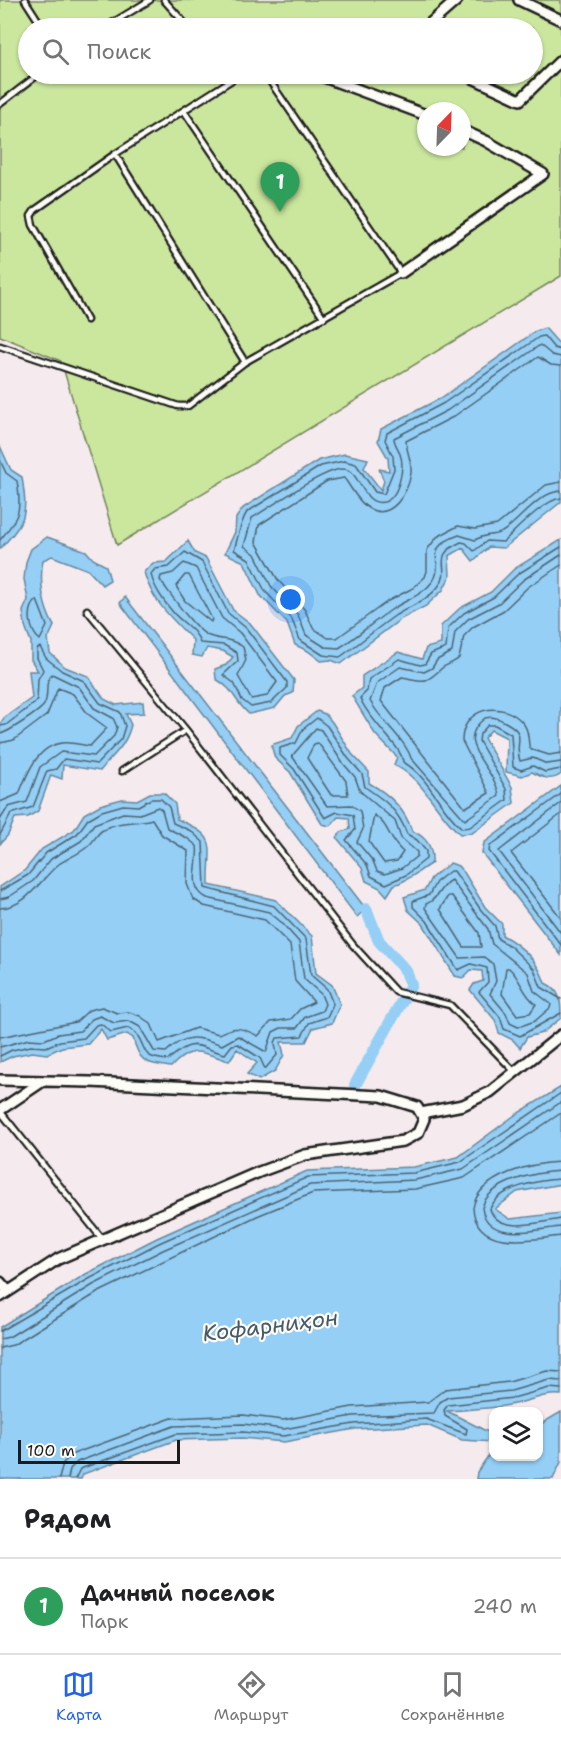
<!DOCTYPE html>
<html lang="ru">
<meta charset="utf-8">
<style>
:root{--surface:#fff;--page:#f2f2f2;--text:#202124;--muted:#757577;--line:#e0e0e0;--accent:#2563eb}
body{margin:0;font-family:"Shantell Sans",sans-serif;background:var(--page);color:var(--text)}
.controls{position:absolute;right:18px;bottom:18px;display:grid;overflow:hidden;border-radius:12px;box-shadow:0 2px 4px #0004}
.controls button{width:54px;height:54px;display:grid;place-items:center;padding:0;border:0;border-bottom:2px solid var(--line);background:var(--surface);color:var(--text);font:30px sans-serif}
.compass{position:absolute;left:417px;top:102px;width:54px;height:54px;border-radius:50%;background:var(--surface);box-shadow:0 2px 4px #0004;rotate:23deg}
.scale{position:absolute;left:18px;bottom:15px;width:162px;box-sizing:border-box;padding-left:6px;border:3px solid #1c1c1c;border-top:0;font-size:16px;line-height:21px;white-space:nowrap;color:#1c1c1c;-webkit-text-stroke:4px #fdfcf7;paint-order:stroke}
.you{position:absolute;left:291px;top:600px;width:21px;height:21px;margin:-15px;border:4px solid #fff;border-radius:50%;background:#1a73e8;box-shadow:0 0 0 9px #1a73e833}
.badge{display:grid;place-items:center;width:39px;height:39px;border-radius:50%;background:var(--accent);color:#fff;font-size:20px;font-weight:700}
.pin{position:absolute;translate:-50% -50px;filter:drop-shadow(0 2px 3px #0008)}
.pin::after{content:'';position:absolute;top:32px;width:21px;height:18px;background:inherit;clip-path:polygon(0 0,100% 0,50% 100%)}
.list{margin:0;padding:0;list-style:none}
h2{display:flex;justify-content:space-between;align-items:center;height:78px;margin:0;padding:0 24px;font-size:26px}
h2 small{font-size:20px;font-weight:400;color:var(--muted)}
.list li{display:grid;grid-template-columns:39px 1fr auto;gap:18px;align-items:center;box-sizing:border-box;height:96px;padding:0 24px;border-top:2px solid var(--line)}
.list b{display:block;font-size:22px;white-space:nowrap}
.list p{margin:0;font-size:20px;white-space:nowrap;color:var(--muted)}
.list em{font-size:20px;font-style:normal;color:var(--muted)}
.icon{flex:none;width:33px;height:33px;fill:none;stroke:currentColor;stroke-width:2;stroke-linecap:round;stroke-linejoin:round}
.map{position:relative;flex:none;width:561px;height:1479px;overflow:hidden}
.search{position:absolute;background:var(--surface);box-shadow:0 2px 4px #0004;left:18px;right:18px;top:18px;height:66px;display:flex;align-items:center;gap:15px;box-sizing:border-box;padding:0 21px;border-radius:33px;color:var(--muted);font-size:22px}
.sheet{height:174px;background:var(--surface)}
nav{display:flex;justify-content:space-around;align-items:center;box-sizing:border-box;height:84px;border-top:2px solid var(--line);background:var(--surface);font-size:16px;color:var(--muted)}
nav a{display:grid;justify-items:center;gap:3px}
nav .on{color:var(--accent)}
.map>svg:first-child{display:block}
</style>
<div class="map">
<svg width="561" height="1479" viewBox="0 0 561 1479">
<rect width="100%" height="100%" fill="#f5ebee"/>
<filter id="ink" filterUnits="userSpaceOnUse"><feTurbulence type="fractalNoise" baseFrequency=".0167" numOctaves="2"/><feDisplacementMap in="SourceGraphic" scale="12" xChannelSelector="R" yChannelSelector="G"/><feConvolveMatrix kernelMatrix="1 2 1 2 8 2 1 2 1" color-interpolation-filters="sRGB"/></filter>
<g filter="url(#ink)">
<!-- green -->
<path fill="#cbe79e" stroke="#74825d" stroke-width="1.5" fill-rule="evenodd" d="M0 0H561V276L117 545 61 361 0 336ZM28 28H532V74H28ZM426 111H462V147H426Z"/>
<!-- water -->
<path fill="#95cff5" stroke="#65879e" stroke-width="1.5" d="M545 328 561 346V502L504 548 489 547 473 561 463 548 449 556 450 576 443 590 426 606 401 619 341 664 331 660 321 661 308 651 295 645 287 623 260 595 244 562 225 553 235 532 236 518 243 508 319 460 345 454 368 459 364 468 381 490 384 481 379 469 389 471 388 458 378 441 381 429 441 398 536 331Z
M0 446 11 470 22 477C28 516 26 520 0 549Z
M47 537 86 551 93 559 106 566 110 580 102 585 88 570 52 556 43 560C39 582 43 607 54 626L48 639 50 653 65 667 88 676 104 699 116 705 143 702 144 713 126 714 131 725C125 748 114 753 100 771L63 765 62 779 51 775 38 811 28 817 15 818 8 835 0 844V724L4 718 32 698 29 671H38L31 660V642L25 626 23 611 28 600 24 579 26 562 31 549Z
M561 540V774C552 782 541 777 532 772L522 776 506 772 507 738 491 730 484 738 512 787 514 803 472 833 460 834C437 814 423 778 394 765L397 757 375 734 352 696 362 688V676L398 652 422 659 426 648 441 644V626L460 608 491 592 514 569Z
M188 541 195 553 206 558 233 610 250 623 294 680 293 693 285 696 275 708 249 714C233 700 235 690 216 679L215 669 226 665 233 657 223 651 207 648 202 657 192 655 193 640C173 620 151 600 144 572L153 563 166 562Z
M125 597 366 909 357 917 120 603Z
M317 711 325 714 332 722 352 754 369 772V783C389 794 405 809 412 831 427 837 433 847 432 863 418 871 410 880 394 885L387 896 380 888 366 881 362 868 337 838 341 832 350 829 349 818 338 817 330 826 322 824 290 772 275 758 271 745 292 738 298 726Z
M561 786V955L482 853 484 843Z
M150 793H164L175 804 177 819C221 838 208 844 209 885L276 900 312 936 316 973 332 985 340 1004 332 1023 313 1028 306 1042H281L284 1055 275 1071 259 1080 247 1074 257 1063 237 1049 229 1061C202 1053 193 1043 171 1067 146 1063 140 1064 133 1038L127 1034 107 1040 101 1029 88 1044 62 1047 47 1054 32 1052 13 1056 0 1062V887L25 870 42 849 74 830 84 814 100 805 122 799 137 800Z
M450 863 458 866 465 874 485 907 502 924V935C522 946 538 961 545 983 561 990 561 1001 561 1018L542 1033 527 1037 520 1048 513 1040 499 1033 495 1020 470 990 474 984 483 981 482 971 471 970 463 978 455 976 423 924 408 910 404 897 425 890 431 878Z
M561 1087V1184L517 1192 495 1209 510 1219 561 1213V1395C544 1393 531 1401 514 1404 492 1409 470 1409 447 1411L486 1431 493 1432V1442L462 1440 427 1425 355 1429 284 1442 242 1438 176 1440 83 1474 81 1479H0V1327L86 1274 157 1238 307 1171 414 1167 458 1157 515 1115Z
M561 1412V1462L553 1479H476L477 1472 493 1449 494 1456H538L539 1425Z"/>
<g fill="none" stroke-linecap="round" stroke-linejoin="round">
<!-- shore -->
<path stroke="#4c6473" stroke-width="1.5" d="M561 350 554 348 544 336 539 337 444 403 387 433 385 440 393 456 394 469 384 494 375 492 356 464 344 461 321 466 247 512C240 523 238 538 234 550L249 559 265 591 292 620 300 640 323 655 340 657C359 644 377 628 396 615 410 606 427 601 438 587 454 566 428 558 461 542L466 543 474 551 487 541 503 542C516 530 544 500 561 498
M561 357 552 355 540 345 448 410 394 438C394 444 398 447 400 454 405 467 399 498 384 502 362 507 361 471 344 469 326 467 271 507 252 518L244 546 255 554 271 586 298 615 306 635 325 647 339 648C357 637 373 622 391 610 405 600 422 596 433 581 446 562 420 549 459 535L475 540C486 533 496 536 502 532 520 521 538 492 561 491
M561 366 551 365 538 357 453 417 406 441C406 450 412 461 411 473 408 492 392 522 368 508 358 502 351 487 344 478L327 481 259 525 256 542 278 580 305 610 313 628 328 638H337L388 601 413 588 425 577 427 571V550L437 537 458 526 475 529 497 525 546 485 561 482
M0 460 6 473 17 481C22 511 19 517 0 540
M561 547 518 574 494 597 464 613 448 628 446 648 431 654 425 664 420 665 399 659 369 679 367 691 360 698C368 720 402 746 403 762 429 776 440 810 462 828L470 827 507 800 506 789 479 741 480 734 488 725H495L511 734 513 767 521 770 533 766 545 772 561 769
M185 552 202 562 228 613 246 628 287 682V688L271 703 251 707 242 700 234 683 223 675 238 661 237 653 224 645 200 643C197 629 181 623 172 611 164 602 153 586 151 574L155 569 169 567Z
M561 555 523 580 499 603 468 619 455 632 452 652 437 660 432 668 424 672 400 667 377 683 370 701C380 720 405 739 411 758L465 820 499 796C496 767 451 744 485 718 492 716 497 717 503 721 530 734 513 741 520 761L533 758 547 764 561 762
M184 563 196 568 222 618 240 633 277 682 267 696 251 699 238 676 246 660 243 647C230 637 219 641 207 635 193 628 170 593 160 580L161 576 173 573Z
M561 565 528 587 504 610 473 627 464 636 459 658C454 663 447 664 442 668 424 685 425 681 402 677L385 688 381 701 465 808 489 793 462 741C462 707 503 699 523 723 530 731 527 740 530 749L549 755 561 753
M185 575H189L212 619 211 622 185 601 176 586Z
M37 600 47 626 40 640C29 631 26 609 37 600Z
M317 718 327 726 348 758 362 774 365 787C386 801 398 810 407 834L417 840 426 851V859L406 875 386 884 371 876 367 865 346 840 355 830 353 815 337 812 325 818 294 769 280 755V748L296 743 303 729Z
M0 726 6 725 37 701 38 679 43 670 37 658V649L40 647 46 658 62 671 84 681 100 703 120 712 125 726 121 739 97 764 64 759 56 769 47 771 33 807 11 814 0 835
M316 728 321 730 342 762 355 777 360 791 395 821 401 838 417 852V856L402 868 385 874 377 871 373 861 357 842 363 829 360 811 351 805 327 806 292 756Z
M0 734C7 733 39 712 44 705 50 694 43 683 52 674L79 687 94 708 113 718 117 727 114 736 94 756 61 752 40 767 27 802 8 807 0 820
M0 743 14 740 47 715 58 688 73 694 88 714 107 728 90 746C81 745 71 742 62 743 37 746 27 774 19 794L0 802
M318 743 346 781 348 795H331L307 758 314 744Z
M561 794 490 846 489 851 561 945
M561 803 499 851 561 933
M561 814 511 853 561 918
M374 815C389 824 389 841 403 852L397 861 384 863 369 842Z
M451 880 488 929 492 944 528 973 534 991 551 1004 550 1008 535 1021 518 1027 510 1023 506 1013 490 994 496 981 493 964 484 957 460 958 425 908 426 904C439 899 439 886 451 880Z
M0 891 28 875 46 853 77 834 88 819 102 811 123 805 138 806 151 799H161L169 807 173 823 191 831 203 842 205 888 274 906 306 939 311 975 327 989 333 1004 327 1017 309 1023 302 1036 277 1038 275 1043 277 1055 265 1069 260 1058 238 1044 232 1045 225 1054C196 1047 195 1036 168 1060 139 1057 149 1052 136 1033L128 1028 111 1032 101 1024 96 1025 84 1038 60 1041 46 1047 31 1046 12 1050 0 1056
M448 896H452L479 933 481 947H464L440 909Z
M0 899 9 897 33 881 51 859 81 841 94 824 123 813 140 814 158 807 162 810 167 828 187 838 197 846C200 863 186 888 207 898L269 912 281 922 299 942 304 979 321 994 325 1004 322 1011 305 1017 297 1028H281L273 1032 266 1052 238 1036 222 1045C198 1036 186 1033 166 1052L154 1051 140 1027 129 1021 114 1023 100 1016 92 1019 80 1031 58 1034 44 1040 29 1039 0 1047
M0 908C28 907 41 878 59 864 68 858 79 854 87 847 94 842 96 834 103 830 118 820 136 824 152 819L162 835 188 851 187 884 193 899 204 906 265 920 290 945 295 981 314 1002 300 1009 291 1019 271 1022 258 1036C243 1028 235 1025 219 1034L196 1028 159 1042 151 1024 140 1016 129 1012 117 1013 102 1007 89 1010 76 1022 0 1037
M506 968H509C522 980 522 994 536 1004L530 1013 517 1015 502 994Z
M561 999 541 987 534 969 510 946 498 939 495 926 481 910 454 871H450L436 882 429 895 413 901V907L427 921 458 970 471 964 487 968 488 982 479 992 500 1017 504 1029 520 1036 561 1013
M561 1162C533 1163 478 1175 473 1208 476 1252 533 1239 561 1236
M561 1171C538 1172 488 1181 482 1208 487 1244 538 1229 561 1227
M561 1179C540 1180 498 1187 490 1209 498 1235 541 1222 561 1219
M0 1331 89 1279 159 1243 308 1177 414 1173 460 1162 561 1093
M0 1339 9 1337 93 1285 163 1250 310 1185 415 1180 463 1169 561 1102
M0 1348 13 1345 97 1293 257 1216 313 1193 415 1189 464 1178 561 1113
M59 1479 63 1463 73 1454 172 1418 243 1415 283 1420 352 1407 428 1402 445 1389 509 1382 547 1371 561 1372
M68 1479 70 1469 77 1462 174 1426 243 1424 284 1429 353 1416 434 1413 440 1402 448 1397 511 1391 549 1380 561 1381
M75 1479 80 1469 176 1434 243 1432 284 1436 354 1424 426 1419 466 1434 467 1429 445 1416 444 1410 448 1405 513 1398 549 1388 561 1389"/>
<!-- canal -->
<path stroke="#95cff5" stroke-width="12" d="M355 1085 411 985 406 971 379 941 366 909"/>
<defs>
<path id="lane" d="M25 0 43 28
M164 0 189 28
M104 28 150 0
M0 104 39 74
M184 111 324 318
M115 154 245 362
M87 320 33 225 31 216 35 210 115 154 241 74
M0 346 178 406H188L245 362 401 273 265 74
M87 610 186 730 353 945 396 992 450 1005 515 1072
M122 771 186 730
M0 1111 103 1240"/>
<path id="street" d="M519 0 561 20
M425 28 457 0
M316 74 426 115
M464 74 520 100 561 60
M401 273 543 174 486 141 462 130
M0 1080 90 1082 381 1096 417 1107 424 1119 418 1133 403 1141 305 1155 259 1172 58 1259 0 1297
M0 1110 43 1081
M421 1113 463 1105 490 1092 561 1035
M0 1282 8 1291"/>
</defs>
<!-- lane casing -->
<use href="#lane" stroke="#1c1c1c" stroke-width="9"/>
<!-- street casing -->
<use href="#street" stroke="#1c1c1c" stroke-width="14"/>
<!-- lane -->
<use href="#lane" stroke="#fdfcf7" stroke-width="4.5"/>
<!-- street -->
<use href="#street" stroke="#fdfcf7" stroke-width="9"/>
</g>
</g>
<g text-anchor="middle" stroke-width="4.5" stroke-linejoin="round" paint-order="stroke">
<!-- water labels -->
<g font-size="22" font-style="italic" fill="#465b68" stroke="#fdfcf7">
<text transform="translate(270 1325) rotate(-7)" y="8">Кофарниҳон</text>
</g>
</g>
</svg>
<div class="controls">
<button><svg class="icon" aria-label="layers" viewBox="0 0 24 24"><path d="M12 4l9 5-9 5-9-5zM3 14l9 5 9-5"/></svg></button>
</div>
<svg class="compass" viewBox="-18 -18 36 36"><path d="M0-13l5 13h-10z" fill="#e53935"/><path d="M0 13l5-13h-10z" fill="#757577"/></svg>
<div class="scale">100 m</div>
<div class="you"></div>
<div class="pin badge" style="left:280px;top:212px;background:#2e9e5b">1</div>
<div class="search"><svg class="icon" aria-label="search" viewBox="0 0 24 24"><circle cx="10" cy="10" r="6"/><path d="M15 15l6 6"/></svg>Поиск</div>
</div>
<section class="sheet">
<h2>Рядом<small></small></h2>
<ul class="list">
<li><span class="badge" style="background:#2e9e5b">1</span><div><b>Дачный поселок</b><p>Парк</p></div><em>240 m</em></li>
</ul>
</section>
<nav>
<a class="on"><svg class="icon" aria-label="map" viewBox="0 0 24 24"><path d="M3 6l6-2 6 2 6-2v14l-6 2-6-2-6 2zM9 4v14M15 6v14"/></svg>Карта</a>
<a><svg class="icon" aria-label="directions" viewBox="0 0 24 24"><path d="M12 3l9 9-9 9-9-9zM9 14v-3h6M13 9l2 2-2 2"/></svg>Маршрут</a>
<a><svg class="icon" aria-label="saved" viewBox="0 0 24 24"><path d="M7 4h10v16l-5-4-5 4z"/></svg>Сохранённые</a>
</nav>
